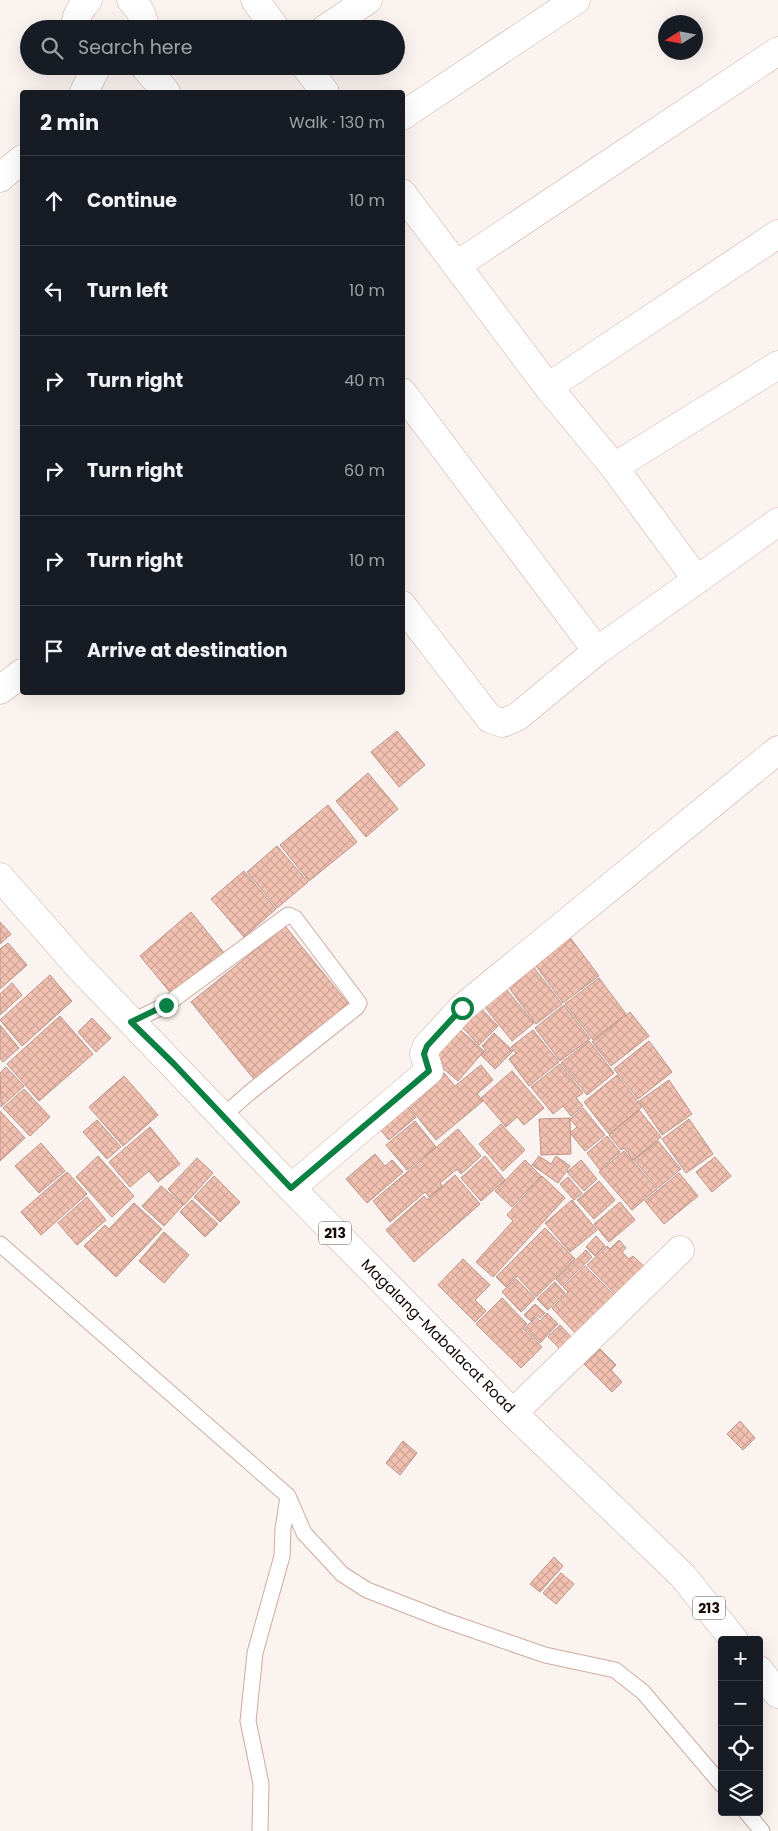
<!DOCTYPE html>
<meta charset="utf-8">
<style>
:root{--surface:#171b24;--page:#242831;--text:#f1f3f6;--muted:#9ea1a6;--line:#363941}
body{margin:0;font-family:Poppins,sans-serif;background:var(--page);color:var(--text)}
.controls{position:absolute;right:15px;bottom:15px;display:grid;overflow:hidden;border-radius:5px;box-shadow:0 5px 20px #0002}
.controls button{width:45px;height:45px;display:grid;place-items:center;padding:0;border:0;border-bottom:1px solid var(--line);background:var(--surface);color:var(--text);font:25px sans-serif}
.compass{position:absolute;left:658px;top:15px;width:45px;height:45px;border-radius:50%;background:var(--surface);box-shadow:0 5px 20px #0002;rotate:259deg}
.stop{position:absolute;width:15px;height:15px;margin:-11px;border:4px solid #0b8043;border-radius:50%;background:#fff}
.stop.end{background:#0b8043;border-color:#fff;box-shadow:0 1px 5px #0008}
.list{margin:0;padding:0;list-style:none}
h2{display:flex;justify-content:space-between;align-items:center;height:65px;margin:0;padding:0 20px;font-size:21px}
h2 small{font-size:16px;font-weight:400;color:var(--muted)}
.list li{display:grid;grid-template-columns:32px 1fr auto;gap:15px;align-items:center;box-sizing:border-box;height:90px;padding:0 20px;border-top:1px solid var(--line)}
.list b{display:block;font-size:19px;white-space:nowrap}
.list em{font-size:16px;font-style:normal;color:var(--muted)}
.icon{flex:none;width:28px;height:28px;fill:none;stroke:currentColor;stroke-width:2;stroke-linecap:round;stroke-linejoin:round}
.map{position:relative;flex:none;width:778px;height:1831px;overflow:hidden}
.search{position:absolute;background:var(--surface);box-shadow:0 5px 20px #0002;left:20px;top:20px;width:385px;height:55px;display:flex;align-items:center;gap:12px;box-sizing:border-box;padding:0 18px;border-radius:28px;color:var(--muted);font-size:19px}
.panel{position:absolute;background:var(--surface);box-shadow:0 5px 20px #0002;left:20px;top:90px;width:385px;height:605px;border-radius:5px}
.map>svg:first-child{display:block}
</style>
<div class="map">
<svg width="778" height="1831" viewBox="0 0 778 1831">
<defs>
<pattern id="building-cross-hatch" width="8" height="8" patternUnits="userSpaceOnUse" patternTransform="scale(1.25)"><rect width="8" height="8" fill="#f1c0b1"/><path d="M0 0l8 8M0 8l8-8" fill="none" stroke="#cea497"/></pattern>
</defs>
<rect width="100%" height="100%" fill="#fbf3f0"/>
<!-- building -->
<path fill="url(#building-cross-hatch)" stroke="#bb968b" d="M397 731 425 765 399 787 371 752Z
M368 773 398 809 366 837 336 801Z
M328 805 357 842 309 881 280 845Z
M277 846 308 882 277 908 247 872Z
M244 871 276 909 244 937 211 899Z
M191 912 225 954 174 997 140 956Z
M0 922 11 934 0 944Z
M285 926 350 1006 257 1083 191 1002Z
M569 936 599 976 563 1003 534 963Z
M8 943 27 965 0 989V949Z
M532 965 562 1004 536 1024 507 985Z
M50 975 72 1001 22 1046 0 1020Z
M599 978 626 1014 593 1040 565 1004Z
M12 983 22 995 0 1015V994Z
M506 989 534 1023 512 1041 484 1006Z
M477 1004 498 1026 479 1045 458 1023Z
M564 1005 590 1039 560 1061 535 1028Z
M630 1012 649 1036 611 1066 592 1042Z
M60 1016 93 1054 39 1101 7 1064Z
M92 1018 111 1038 96 1052 78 1032Z
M0 1025 19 1048 3 1062 0 1058Z
M458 1028 484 1051 458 1081 432 1059Z
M533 1030 559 1062 529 1086 509 1059 516 1053 511 1047Z
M494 1033 513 1051 495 1069 481 1055 486 1050 482 1046Z
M589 1041 614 1073 587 1095 561 1063Z
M649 1041 672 1072 638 1099 614 1069Z
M560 1064 583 1093 576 1098 583 1106 571 1116 563 1106 553 1114 531 1087Z
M481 1065 493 1080 477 1094 483 1101 436 1140 407 1104 444 1073 455 1086Z
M6 1067 24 1086 1 1107 0 1073Z
M512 1071 544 1108 524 1125 517 1117 506 1127 481 1098Z
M617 1075 642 1107 609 1134 584 1102Z
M124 1076 158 1115 123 1146 89 1107Z
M669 1080 692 1114 662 1135 639 1101Z
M24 1089 50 1117 30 1136 3 1108Z
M405 1104 416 1117 389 1140 378 1127Z
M583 1108 605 1135 585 1151 570 1133 577 1127 570 1119Z
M639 1110 661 1137 633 1160 624 1148 621 1150 609 1135Z
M0 1111 25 1138 0 1161Z
M570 1118 571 1154 541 1155 539 1119Z
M689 1119 713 1154 686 1173 662 1139Z
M97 1120 121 1147 107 1159 83 1132Z
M415 1121 436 1147 407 1170 386 1145Z
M501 1124 525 1150 503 1171 479 1144Z
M150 1127 180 1164 158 1182 149 1171 130 1187 109 1162Z
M458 1129 481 1156 461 1174 457 1169 440 1183 442 1186 429 1197 425 1192 390 1222 373 1201Z
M607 1136 620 1152 600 1170 587 1153Z
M658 1141 681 1169 658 1188 634 1160Z
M41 1143 65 1171 39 1193 15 1166Z
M624 1151 657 1189 632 1210 599 1172Z
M375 1154 385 1166 392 1160 403 1172 367 1203 346 1179Z
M98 1156 134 1196 112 1217 76 1177Z
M485 1156 505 1180 481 1201 461 1178Z
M539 1156 551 1164 556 1156 570 1166 558 1183 532 1165Z
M715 1157 731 1176 712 1192 696 1172Z
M197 1158 213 1173 184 1205 168 1189Z
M525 1160 541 1176 512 1207 495 1191Z
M581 1160 597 1179 584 1191 567 1172Z
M67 1172 87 1194 41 1235 21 1212Z
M679 1173 698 1196 664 1224 645 1201Z
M455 1175 480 1204 414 1262 386 1230 424 1196 427 1200Z
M214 1176 240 1202 220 1222 194 1197Z
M542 1176 565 1198 493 1277 476 1262 513 1221 507 1215Z
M568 1177 582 1193 574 1200 560 1184Z
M599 1181 615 1200 594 1219 577 1200Z
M161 1186 183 1205 164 1226 142 1206Z
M87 1197 106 1220 77 1245 58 1223Z
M192 1200 218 1224 205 1237 180 1212Z
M572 1200 597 1230 570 1252 545 1223Z
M620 1202 635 1220 609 1242 594 1224Z
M134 1203 162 1229 116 1277 84 1246 105 1225 109 1229Z
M545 1228 575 1259 536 1297 517 1276 506 1287 496 1277Z
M164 1232 189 1255 164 1283 139 1261Z
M596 1236 605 1246 595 1256 586 1247Z
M619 1240 626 1248 622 1252 629 1259 633 1256 651 1273 622 1301 587 1265 607 1246 610 1249Z
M586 1250 592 1257 562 1286 556 1279Z
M463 1259 490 1285 475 1300 486 1311 475 1322 438 1285Z
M585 1266 617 1298 577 1335 552 1308 568 1292 563 1287Z
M516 1279 535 1298 521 1312 502 1292Z
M555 1282 565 1293 548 1310 537 1299Z
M502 1298 527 1324 523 1328 542 1347 521 1368 476 1324Z
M535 1304 545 1313 540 1318 536 1315 531 1321 524 1315Z
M547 1313 558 1324 540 1343 525 1328 536 1317 540 1321Z
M560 1325 573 1339 562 1351 548 1337Z
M600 1349 616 1365 611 1370 622 1382 612 1392 584 1364Z
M740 1421 755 1438 743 1450 727 1434Z
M403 1441 417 1453 400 1475 386 1463Z
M554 1557 563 1566 540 1592 530 1584Z
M561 1573 574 1584 556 1604 543 1593Z"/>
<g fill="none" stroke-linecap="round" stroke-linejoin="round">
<defs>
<path id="lane" d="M131 1022 166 1005 288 915 295 918 359 1003 357 1007 249 1093 223 1116
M0 1244 288 1496 304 1533 342 1574 367 1590 444 1620 545 1655 615 1670 643 1692 722 1785
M746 1812 762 1831
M260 1831 261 1784 248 1721 255 1653 282 1556 283 1529 288 1497"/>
<path id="street" d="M131 0C140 9 144 16 144 29
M255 0 276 29
M75 29C75 17 80 8 88 0
M325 29 368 0
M144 66 166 92
M305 66 325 92
M84 92 97 66
M402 116 576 0
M0 178 22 159
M402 193 548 387 614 467 697 580
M457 265 778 51
M548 387 778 234
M402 392 597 651
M614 467 778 365
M402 605 490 719 503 723 517 717 597 651 778 522
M0 690 22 673
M291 1188 429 1071 424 1054 427 1046 462 1008 778 750
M513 1413 680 1250"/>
<path id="primary" d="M0 877 79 967 291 1188 513 1413 683 1576 734 1640
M759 1670 778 1694"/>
</defs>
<!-- lane casing -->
<use href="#lane" stroke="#cfaa9e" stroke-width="17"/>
<!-- street casing -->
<use href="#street" stroke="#cfaa9e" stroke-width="29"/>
<!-- primary casing -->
<use href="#primary" stroke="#cfaa9e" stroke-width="29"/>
<!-- lane -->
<use href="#lane" stroke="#fff" stroke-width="15"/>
<!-- street -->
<use href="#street" stroke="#fff" stroke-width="28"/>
<!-- primary -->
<use href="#primary" stroke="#fff" stroke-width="28"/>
</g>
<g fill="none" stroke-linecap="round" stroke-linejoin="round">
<!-- route -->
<path stroke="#0b8043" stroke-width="6" d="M166 1005 131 1022 174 1064 291 1188 429 1071 424 1054 427 1046 462 1008"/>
</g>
<g text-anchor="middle" stroke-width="4" stroke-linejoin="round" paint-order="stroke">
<!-- shield labels -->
<g fill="#fff" stroke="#5c5351" stroke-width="1">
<rect x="319" y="1221.5" width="32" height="23" rx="4"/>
<rect x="693" y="1596.5" width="32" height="23" rx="4"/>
</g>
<g font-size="14" font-weight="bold" fill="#160906">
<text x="335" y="1238">213</text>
<text x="709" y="1613">213</text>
</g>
<!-- street labels -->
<g font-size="15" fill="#160906" stroke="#fff">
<text transform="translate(438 1336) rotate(45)" y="5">Magalang-Mabalacat Road</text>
</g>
</g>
</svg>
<div class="controls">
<button>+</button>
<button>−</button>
<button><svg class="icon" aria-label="locate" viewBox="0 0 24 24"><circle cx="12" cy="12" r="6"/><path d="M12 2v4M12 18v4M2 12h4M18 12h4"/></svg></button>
<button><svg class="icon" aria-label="layers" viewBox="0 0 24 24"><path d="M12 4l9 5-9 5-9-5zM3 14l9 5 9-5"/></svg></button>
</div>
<svg class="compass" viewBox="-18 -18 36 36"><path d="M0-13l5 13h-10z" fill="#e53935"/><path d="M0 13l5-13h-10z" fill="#9ea1a6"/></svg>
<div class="stop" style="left:462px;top:1008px"></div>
<div class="stop end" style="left:166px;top:1005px"></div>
<div class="search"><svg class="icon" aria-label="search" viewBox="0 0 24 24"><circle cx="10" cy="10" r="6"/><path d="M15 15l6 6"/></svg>Search here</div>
<section class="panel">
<h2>2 min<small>Walk · 130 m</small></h2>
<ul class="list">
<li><svg class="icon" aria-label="ahead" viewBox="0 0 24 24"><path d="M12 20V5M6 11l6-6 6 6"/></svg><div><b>Continue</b></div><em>10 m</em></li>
<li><svg class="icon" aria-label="left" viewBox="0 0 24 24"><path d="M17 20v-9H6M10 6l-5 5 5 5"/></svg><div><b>Turn left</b></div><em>10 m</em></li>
<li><svg class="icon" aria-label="right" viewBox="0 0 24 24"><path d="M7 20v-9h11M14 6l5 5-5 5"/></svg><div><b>Turn right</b></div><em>40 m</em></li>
<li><svg class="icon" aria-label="right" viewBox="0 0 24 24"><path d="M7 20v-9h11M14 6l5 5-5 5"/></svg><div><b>Turn right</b></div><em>60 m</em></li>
<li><svg class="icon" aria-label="right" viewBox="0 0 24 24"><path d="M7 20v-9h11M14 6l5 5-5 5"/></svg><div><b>Turn right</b></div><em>10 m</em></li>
<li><svg class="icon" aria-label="arrive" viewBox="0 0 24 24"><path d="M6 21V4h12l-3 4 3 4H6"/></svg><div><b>Arrive at destination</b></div></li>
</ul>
</section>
</div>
